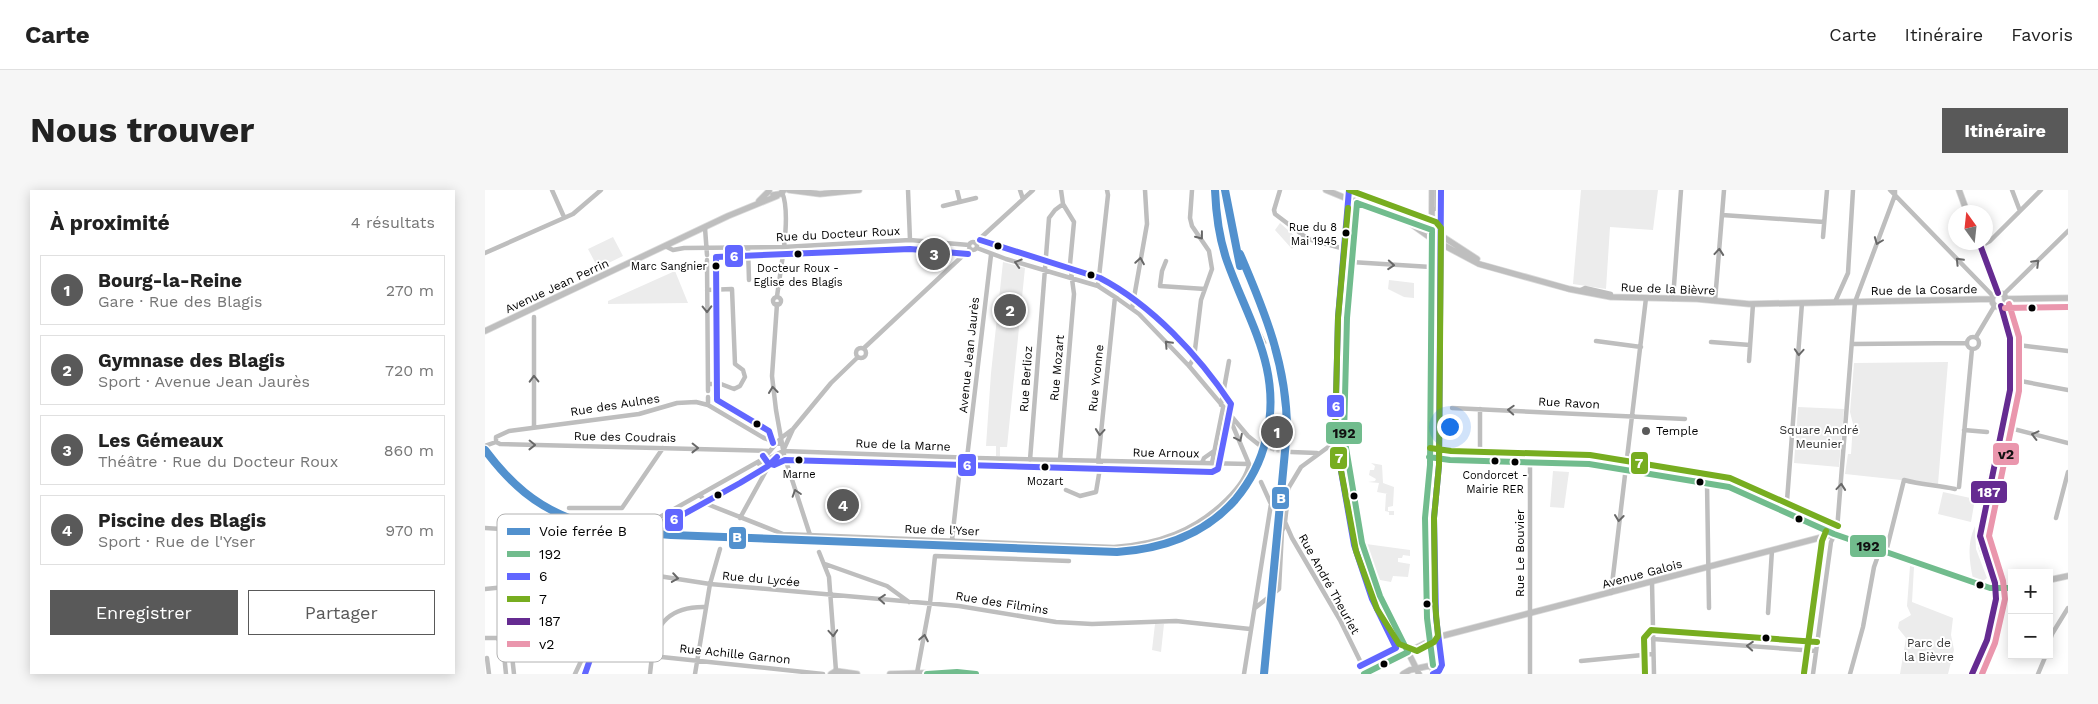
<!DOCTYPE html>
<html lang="fr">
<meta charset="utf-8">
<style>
:root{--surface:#fff;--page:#f6f6f6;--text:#222;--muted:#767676;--line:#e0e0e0;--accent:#595959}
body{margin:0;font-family:"Work Sans",sans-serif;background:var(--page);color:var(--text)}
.controls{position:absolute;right:15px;bottom:15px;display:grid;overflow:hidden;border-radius:0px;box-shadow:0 2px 12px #0003}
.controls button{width:45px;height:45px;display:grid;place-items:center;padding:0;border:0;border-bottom:1px solid var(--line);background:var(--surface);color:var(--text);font:25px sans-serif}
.compass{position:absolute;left:1463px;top:15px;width:45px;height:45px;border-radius:50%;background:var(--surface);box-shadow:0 2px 12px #0003;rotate:345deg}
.you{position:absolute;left:964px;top:236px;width:18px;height:18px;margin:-12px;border:4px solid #fff;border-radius:50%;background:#1a73e8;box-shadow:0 0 0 8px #1a73e833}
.badge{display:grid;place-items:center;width:32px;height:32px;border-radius:50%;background:var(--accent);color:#fff;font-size:16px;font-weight:700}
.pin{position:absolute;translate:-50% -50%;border:2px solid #fff;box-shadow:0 1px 5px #0006}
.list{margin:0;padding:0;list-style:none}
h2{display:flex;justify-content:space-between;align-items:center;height:65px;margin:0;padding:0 20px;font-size:21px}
h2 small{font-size:16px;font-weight:400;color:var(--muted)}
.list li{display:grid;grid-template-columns:32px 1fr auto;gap:15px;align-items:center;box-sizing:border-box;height:70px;margin:0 10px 10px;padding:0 10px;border:1px solid var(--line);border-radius:0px}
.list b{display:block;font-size:19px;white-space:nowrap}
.list p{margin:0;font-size:16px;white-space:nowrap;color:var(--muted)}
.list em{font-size:16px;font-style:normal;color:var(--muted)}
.actions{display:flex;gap:10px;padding:15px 20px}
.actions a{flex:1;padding:11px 0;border:1px solid var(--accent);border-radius:0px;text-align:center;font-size:18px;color:var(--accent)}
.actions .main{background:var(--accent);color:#fff}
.map{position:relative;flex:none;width:1583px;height:484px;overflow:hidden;border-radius:0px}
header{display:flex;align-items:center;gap:30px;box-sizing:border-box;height:70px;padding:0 25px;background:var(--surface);border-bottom:1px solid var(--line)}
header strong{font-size:24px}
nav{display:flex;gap:28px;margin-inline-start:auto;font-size:18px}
.intro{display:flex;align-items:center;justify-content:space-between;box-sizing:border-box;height:120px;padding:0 30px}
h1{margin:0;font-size:35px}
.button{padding:12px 22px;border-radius:0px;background:var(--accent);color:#fff;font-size:18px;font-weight:700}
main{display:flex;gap:30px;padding:0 30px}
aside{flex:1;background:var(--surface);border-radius:0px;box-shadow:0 2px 12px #0003}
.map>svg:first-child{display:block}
</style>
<header>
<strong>Carte</strong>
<nav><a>Carte</a><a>Itinéraire</a><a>Favoris</a></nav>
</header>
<div class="intro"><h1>Nous trouver</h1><a class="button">Itinéraire</a></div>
<main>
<aside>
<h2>À proximité<small>4 résultats</small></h2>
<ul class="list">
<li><span class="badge">1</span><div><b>Bourg-la-Reine</b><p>Gare · Rue des Blagis</p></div><em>270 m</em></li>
<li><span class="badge">2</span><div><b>Gymnase des Blagis</b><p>Sport · Avenue Jean Jaurès</p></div><em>720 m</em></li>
<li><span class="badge">3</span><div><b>Les Gémeaux</b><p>Théâtre · Rue du Docteur Roux</p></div><em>860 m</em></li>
<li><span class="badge">4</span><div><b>Piscine des Blagis</b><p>Sport · Rue de l'Yser</p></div><em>970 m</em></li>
</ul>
<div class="actions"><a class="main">Enregistrer</a><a>Partager</a></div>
</aside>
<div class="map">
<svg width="1583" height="484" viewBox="0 0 1583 484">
<rect width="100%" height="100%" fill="#fff"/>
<!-- green -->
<path fill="#ececec" d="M1096 0H1173L1168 40 1125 37 1121 99 1088 94Z
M795 33 814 50 807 59 790 40Z
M128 47 138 66 113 78 103 59Z
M518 72 540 78 522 257H515V266H511V256H501L506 183Z
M190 81 203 113 123 114V111Z
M904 90 929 93V108L919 107 903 99Z
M1463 172 1453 294 1360 284 1363 264H1366L1368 234 1365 222 1369 173Z
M1313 217 1359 219 1354 277 1309 273Z
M886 273 897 275 898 293 909 297 908 316 903 317V321H909V325H904V322L900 321 901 304H903L892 302 894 293 883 292 890 291 891 289 884 285 885 280H889L890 276Z
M1068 281 1084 282 1079 318 1065 317Z
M1458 302 1490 309 1486 332 1453 324Z
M1490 336 1491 359 1502 388 1498 391 1488 389C1484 370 1482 353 1490 336Z
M881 354 925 360V366L918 365 917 368H913V372L925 374 923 387 908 386 906 392 895 390Z
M1425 376 1429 377 1427 412 1468 428 1466 445 1469 460 1463 484H1415L1421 448 1413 438 1414 432 1426 425 1422 416Z
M670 434H679L676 462 667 460Z"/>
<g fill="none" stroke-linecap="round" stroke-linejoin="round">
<!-- minor-tunnel -->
<path stroke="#d9d9d9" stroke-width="4.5" stroke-dasharray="4.5 2" stroke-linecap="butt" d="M773 254 791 260 806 262"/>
<defs>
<path id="major" d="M304 0 335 4 374 0
M841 0 902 25 949 41 992 69
M873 0 862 128 859 246 879 359 895 406 934 484
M947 0 945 275 940 328 942 428 948 484
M1474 0 1482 22
M288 5 295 4 299 0
M274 11 284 1
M926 34 947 49 994 74 1084 99 1126 107 1212 109 1264 114 1507 109
M1494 52 1513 103
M1507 110a7 7 0 1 1 14 0a7 7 0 1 1-14 0Z
M1520 109 1583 108
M0 141 243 26 292 6
M1564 390 1583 386
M346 484 351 481 372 484
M405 484 472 482 491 484
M879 484 953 447 1349 344 1505 398H1527
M918 484 925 480 948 475
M1487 484 1502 450 1511 409 1510 393 1497 358 1495 346 1501 309 1525 200V148L1516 116"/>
</defs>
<!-- major casing -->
<use href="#major" stroke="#dbdbdb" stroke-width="7"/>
<!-- minor -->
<path stroke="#bebebe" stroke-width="4.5" d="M67 0 79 27
M423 0 425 50
M472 0 475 12
M535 0 538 9
M795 0 789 20 790 24 823 49 867 61
M1405 0 1508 106
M1527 0 1535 21
M458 16 491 8
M947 20 952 18V0
M1237 25 1339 32
M220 38 222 65
M1338 47 1342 0
M484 56a4 4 0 1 1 8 0a4 4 0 1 1-8 0Z
M490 53 548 0
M180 56 188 60 199 58 298 57 425 50 484 55
M1496 56 1505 51 1556 0
M263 58 264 90
M492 58 521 69 613 96 633 109 654 124 704 176 763 246 773 254
M0 63 88 24 116 0
M222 70 223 201
M681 71 677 81 675 96 720 99
M866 72 946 77
M613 96 623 5 622 0
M222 100 247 99 250 174 258 180 260 187 255 196 249 199 236 194H223
M1094 101 1100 98 1126 104V107
M1518 105 1583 41
M292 107C295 80 307 26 297 2
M288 111a4 4 0 1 1 8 0a4 4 0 1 1-8 0Z
M1188 109 1196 0
M1230 111 1239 0
M1350 112 1363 83 1368 0
M292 114 287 186 291 220 299 265 325 345
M647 119 662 34 660 0
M946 122 951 120 952 65H946
M49 127V237
M1482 153a6 6 0 1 1 12 0a6 6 0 1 1-12 0Z
M1491 147 1510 115
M1111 151 1156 157
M1226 152 1265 155
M1367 154 1481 153
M1525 154 1583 161
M371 163a5 5 0 1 1 10 0a5 5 0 1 1-10 0Z
M379 158 485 59
M1264 171 1268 114
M704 176 709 168 716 110 727 79 724 61 707 36 705 28 707 0
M1525 189 1583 200
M223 207V215
M736 215 744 171
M945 216 948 212 951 135 946 133
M967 218 1200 229
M1517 236 1583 253
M1479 240 1502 242
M11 252V247L24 241 154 224 192 213 211 212 223 215 279 248 297 254
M0 256 11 252 15 254 285 261
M861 256 846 255 816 277 804 297 800 332 807 348 855 430 881 483
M298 261 491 268 764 274
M806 262 832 263
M944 267 965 270 1104 274 1244 297 1348 344
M482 268 506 65
M545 270 564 28 570 20 578 14
M575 270 589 104 585 74 589 32 578 14 576 0
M995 271V219
M613 272 630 107
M1045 272V484
M717 273 719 268 729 261
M727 273 738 218
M274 274 298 261 308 239
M865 285 863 295C867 323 866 367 888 387
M1222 293 1224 418
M1474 297 1487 159
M941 298 947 300 946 429 943 436
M581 300 595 306 611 302 616 272
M215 305 222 314 298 344 629 357C673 354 710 341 742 309 751 300 762 287 764 274L742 222
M84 318H137L178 258
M1301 324 1317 113
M255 328 288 268
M1571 328 1583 282
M0 338 82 343 92 349
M91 352a3 3 0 1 1 6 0a3 3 0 1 1-6 0Z
M467 350 476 268
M334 362 344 387 351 481
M1401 362 1419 290C1437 295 1453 295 1470 299
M340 374 402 396 424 412
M81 387 94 355
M71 392 75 394 100 392
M1167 392 1169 484
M24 396V438L29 484
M0 399 71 392 85 387 107 390 167 385 225 394 474 416 571 432 607 434 691 431 765 439
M1126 403 1161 108
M770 418 794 399 797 341 800 334
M1283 423 1287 360
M0 448H12L18 454 21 484
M1168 449 1331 461
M1564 453 1567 444 1583 418
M100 456 167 466 338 484
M164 466C171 432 186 416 221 417
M2 468 4 484
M1096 471 1168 464
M432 483 445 413 450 366 584 371
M90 484 97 469 100 456 107 390 110 374 118 359 278 269 296 248 308 239 346 193 373 167
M165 484 167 466
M210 484 225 394 235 359
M759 484 786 314 776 292
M1328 484 1346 352 1352 340 1370 112 1410 5V0
M1365 484 1378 437 1389 377 1395 360
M1553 484 1561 465"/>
<!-- major -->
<use href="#major" stroke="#bebebe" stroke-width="5.5"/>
<defs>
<path id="rail" d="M760 112 780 153"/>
</defs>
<!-- rail casing -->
<use href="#rail" stroke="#bebebe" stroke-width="3"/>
<!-- rail -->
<use href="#rail" stroke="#fff" stroke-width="1" stroke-dasharray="4" stroke-linecap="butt"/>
<defs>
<path id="bus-1" d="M872 13 862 128 859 246 877 353 895 406 923 462
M872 13 947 40
M947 40 945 275 940 328 942 428 948 475
M944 267 965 270 1104 274 1244 297 1349 344 1505 398H1527
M442 484 472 482 491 484
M879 484 923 462"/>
<path id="bus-2" d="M864 0 853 127 850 247 869 355 887 409 911 458 875 476
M288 253 284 241 232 210 231 67 425 59 483 64
M278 266 283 273 289 275 300 270 727 282 733 279 746 214C714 166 667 115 615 88L495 50
M100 484 109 458 118 377 125 365 255 293 283 276 292 267
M948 484 954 481 957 475 951 427 949 328 954 275 956 0"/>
<path id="bus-3" d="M863 18 853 128 850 248 871 361 892 419 914 454 932 461 949 452 953 446 950 413 949 328 954 275 956 38 951 32 864 0
M945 258 966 261 1105 265 1245 288 1353 336
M1319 483 1337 351 1341 341
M1160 484 1159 448 1166 440 1332 452"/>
<path id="bus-4" d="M1494 52 1513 103
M1487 484 1502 450 1511 409 1510 393 1495 346 1525 200V148L1516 116"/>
<path id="bus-5" d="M1520 118 1583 117
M1497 484 1510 453 1520 409 1518 391 1504 346 1534 201V147L1524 114"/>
</defs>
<!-- bus-1 casing -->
<use href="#bus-1" stroke="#fff" stroke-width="10"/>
<!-- bus-2 casing -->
<use href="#bus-2" stroke="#fff" stroke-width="10"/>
<!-- bus-3 casing -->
<use href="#bus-3" stroke="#fff" stroke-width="10"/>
<!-- bus-4 casing -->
<use href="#bus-4" stroke="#fff" stroke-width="10"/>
<!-- bus-5 casing -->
<use href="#bus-5" stroke="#fff" stroke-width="10"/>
<!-- bus-1 -->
<use href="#bus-1" stroke="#71bc8d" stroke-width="6"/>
<!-- bus-2 -->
<use href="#bus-2" stroke="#6166ff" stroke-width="6"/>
<!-- bus-3 -->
<use href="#bus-3" stroke="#77ad20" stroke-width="6"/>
<!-- bus-4 -->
<use href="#bus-4" stroke="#652b91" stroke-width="6"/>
<!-- bus-5 -->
<use href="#bus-5" stroke="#ea96ad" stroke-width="6"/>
<defs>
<path id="rail-1" d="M740 0 755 76
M755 64C780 122 802 176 802 240L779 484
M0 260C53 331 102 339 186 345L632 362C678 359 719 345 750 310 765 292 776 271 781 249 798 180 764 133 742 71 734 48 731 24 730 0"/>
</defs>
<!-- rail-1 casing -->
<use href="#rail-1" stroke="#fff" stroke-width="11"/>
<!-- rail-1 -->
<use href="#rail-1" stroke="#5291ce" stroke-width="8"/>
</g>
<!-- one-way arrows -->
<defs><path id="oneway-chevron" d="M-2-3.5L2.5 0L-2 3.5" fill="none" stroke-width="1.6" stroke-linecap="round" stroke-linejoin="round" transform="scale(1.25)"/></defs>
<g stroke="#686868">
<use href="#oneway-chevron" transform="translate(715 46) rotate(52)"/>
<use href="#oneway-chevron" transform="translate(1393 51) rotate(111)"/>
<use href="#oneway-chevron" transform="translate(1234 62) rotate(-85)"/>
<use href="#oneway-chevron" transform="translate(655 71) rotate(-81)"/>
<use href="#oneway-chevron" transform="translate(1474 71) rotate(-134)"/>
<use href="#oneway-chevron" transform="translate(533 73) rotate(-163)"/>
<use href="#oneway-chevron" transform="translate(1551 73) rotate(-45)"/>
<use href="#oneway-chevron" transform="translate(906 75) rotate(4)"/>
<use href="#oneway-chevron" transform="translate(222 119) rotate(89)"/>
<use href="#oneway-chevron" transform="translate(683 154) rotate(-133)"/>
<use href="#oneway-chevron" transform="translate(1314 162) rotate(94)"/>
<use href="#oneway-chevron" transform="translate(49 189) rotate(-91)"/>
<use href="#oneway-chevron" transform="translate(288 200) rotate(-96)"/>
<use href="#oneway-chevron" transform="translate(1026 220) rotate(-177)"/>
<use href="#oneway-chevron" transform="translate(615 242) rotate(95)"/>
<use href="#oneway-chevron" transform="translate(1550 245) rotate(-166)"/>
<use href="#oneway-chevron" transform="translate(754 248) rotate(64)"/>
<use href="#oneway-chevron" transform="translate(47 255) rotate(1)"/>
<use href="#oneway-chevron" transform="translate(210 258) rotate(1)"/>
<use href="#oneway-chevron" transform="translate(1356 297) rotate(-85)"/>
<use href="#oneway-chevron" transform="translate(311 303) rotate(-108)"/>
<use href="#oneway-chevron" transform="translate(1134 328) rotate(97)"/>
<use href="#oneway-chevron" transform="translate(190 388) rotate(9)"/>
<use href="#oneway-chevron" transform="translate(397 409) rotate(-175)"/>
<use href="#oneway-chevron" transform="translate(348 443) rotate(86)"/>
<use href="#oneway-chevron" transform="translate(439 448) rotate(-79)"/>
<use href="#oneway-chevron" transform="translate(1265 456) rotate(-176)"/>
</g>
<!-- markers -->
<g fill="#000" stroke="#fff" stroke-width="2">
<circle cx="861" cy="43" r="4.5"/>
<circle cx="513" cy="56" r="4.5"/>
<circle cx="313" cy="64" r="4.5"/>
<circle cx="231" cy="76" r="4.5"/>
<circle cx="606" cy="85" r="4.5"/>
<circle cx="1547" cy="118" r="4.5"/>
<circle cx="272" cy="234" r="4.5"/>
<circle cx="314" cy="270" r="4.5"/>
<circle cx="1010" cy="271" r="4.5"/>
<circle cx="1030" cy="272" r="4.5"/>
<circle cx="560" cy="277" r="4.5"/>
<circle cx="1215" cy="292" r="4.5"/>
<circle cx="233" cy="305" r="4.5"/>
<circle cx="869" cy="306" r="4.5"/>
<circle cx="1314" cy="329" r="4.5"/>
<circle cx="1495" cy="395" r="4.5"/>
<circle cx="942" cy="414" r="4.5"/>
<circle cx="1281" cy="448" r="4.5"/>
<circle cx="899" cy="474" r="4.5"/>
</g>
<circle fill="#595959" stroke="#fff" stroke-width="2" cx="1161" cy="241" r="5"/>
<g text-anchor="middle" stroke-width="4" stroke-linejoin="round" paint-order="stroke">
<!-- bus labels -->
<g font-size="11" fill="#000" stroke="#fff">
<text x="852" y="41" text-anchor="end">Rue du 8<tspan x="852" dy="14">Mai 1945</tspan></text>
<text x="222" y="80" text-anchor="end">Marc Sangnier</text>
<text x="313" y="82">Docteur Roux -<tspan x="313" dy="14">Eglise des Blagis</tspan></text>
<text x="314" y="288">Marne</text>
<text x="1010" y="289">Condorcet -<tspan x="1010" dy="14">Mairie RER</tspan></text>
<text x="560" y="295">Mozart</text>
</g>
<!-- street labels -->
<g font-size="12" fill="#000" stroke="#fff">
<text transform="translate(353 44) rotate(-3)" y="4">Rue du Docteur Roux</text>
<text transform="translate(72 96) rotate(-25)" y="4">Avenue Jean Perrin</text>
<text transform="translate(1183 99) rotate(2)" y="4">Rue de la Bièvre</text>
<text transform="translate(1439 100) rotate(-1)" y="4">Rue de la Cosarde</text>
<text transform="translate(484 165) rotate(-84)" y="4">Avenue Jean Jaurès</text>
<text transform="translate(572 178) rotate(-85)" y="4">Rue Mozart</text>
<text transform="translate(611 188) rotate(-84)" y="4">Rue Yvonne</text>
<text transform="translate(541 189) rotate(-86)" y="4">Rue Berlioz</text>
<text transform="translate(1084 213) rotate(3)" y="4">Rue Ravon</text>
<text transform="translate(130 215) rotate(-9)" y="4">Rue des Aulnes</text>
<text transform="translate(140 247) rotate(1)" y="4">Rue des Coudrais</text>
<text transform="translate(418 255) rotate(2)" y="4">Rue de la Marne</text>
<text transform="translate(681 263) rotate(1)" y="4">Rue Arnoux</text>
<text transform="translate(457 340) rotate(2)" y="4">Rue de l'Yser</text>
<text transform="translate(1035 363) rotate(-90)" y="4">Rue Le Bouvier</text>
<text transform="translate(1157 384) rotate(-15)" y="4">Avenue Galois</text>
<text transform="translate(276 389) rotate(5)" y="4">Rue du Lycée</text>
<text transform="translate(844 394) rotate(61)" y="4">Rue André Theuriet</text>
<text transform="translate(517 413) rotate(9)" y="4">Rue des Filmins</text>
<text transform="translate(250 464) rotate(6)" y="4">Rue Achille Garnon</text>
</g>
<!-- park labels -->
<g font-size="12" fill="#333" stroke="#fff">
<text x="1334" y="244">Square André<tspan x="1334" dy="14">Meunier</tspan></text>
<text x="1444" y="457">Parc de<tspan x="1444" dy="14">la Bièvre</tspan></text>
</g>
<!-- poi labels -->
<g font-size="12" fill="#000" stroke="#fff" text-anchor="start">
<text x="1171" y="245">Temple</text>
</g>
</g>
<!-- legend -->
<rect x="12" y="324" width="166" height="148" rx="8" fill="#fff" stroke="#b2b2b2" stroke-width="1"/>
<rect x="22" y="338" width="23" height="7" fill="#5291ce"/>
<rect x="22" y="361" width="23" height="6" fill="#71bc8d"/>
<rect x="22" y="383" width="23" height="7" fill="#6166ff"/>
<rect x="22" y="406" width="23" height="6" fill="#77ad20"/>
<rect x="22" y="428" width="23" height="7" fill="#652b91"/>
<rect x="22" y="451" width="23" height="6" fill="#ea96ad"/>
<g font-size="14" fill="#000">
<text x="54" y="346">Voie ferrée B</text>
<text x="54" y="369">192</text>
<text x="54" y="391">6</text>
<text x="54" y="414">7</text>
<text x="54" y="436">187</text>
<text x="54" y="459">v2</text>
</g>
<g stroke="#fff" stroke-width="2">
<rect x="239" y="54" width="20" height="24" rx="5" fill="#6166ff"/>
<rect x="841" y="204" width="19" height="24" rx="5" fill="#6166ff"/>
<rect x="840" y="231" width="38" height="24" rx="5" fill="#71bc8d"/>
<rect x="1507" y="252" width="28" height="24" rx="5" fill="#ea96ad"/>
<rect x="844" y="256" width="19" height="24" rx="5" fill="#77ad20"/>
<rect x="1145" y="261" width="19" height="24" rx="5" fill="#77ad20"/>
<rect x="472" y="263" width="20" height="24" rx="5" fill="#6166ff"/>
<rect x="1485" y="290" width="38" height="24" rx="5" fill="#652b91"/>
<rect x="786" y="296" width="19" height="24" rx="5" fill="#5291ce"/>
<rect x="179" y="318" width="20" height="24" rx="5" fill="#6166ff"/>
<rect x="243" y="336" width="19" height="24" rx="5" fill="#5291ce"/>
<rect x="1364" y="344" width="38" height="24" rx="5" fill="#71bc8d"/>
</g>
<g font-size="14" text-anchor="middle" font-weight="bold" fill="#fff">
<text x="249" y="71">6</text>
<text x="851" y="221">6</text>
<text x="854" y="273">7</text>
<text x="1154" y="278">7</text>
<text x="482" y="280">6</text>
<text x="1504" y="307">187</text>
<text x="796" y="313">B</text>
<text x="189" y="334">6</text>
<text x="252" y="352">B</text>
</g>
<g font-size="14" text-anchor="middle" font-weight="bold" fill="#111">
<text x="859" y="248">192</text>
<text x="1521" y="269">v2</text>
<text x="1383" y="361">192</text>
</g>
</svg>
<div class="controls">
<button>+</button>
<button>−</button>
</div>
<svg class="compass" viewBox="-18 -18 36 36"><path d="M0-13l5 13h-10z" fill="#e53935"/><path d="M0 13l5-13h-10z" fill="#767676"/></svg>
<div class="you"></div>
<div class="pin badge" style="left:792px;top:242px">1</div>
<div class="pin badge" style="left:525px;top:120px">2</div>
<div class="pin badge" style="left:449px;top:64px">3</div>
<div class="pin badge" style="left:358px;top:315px">4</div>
</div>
</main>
